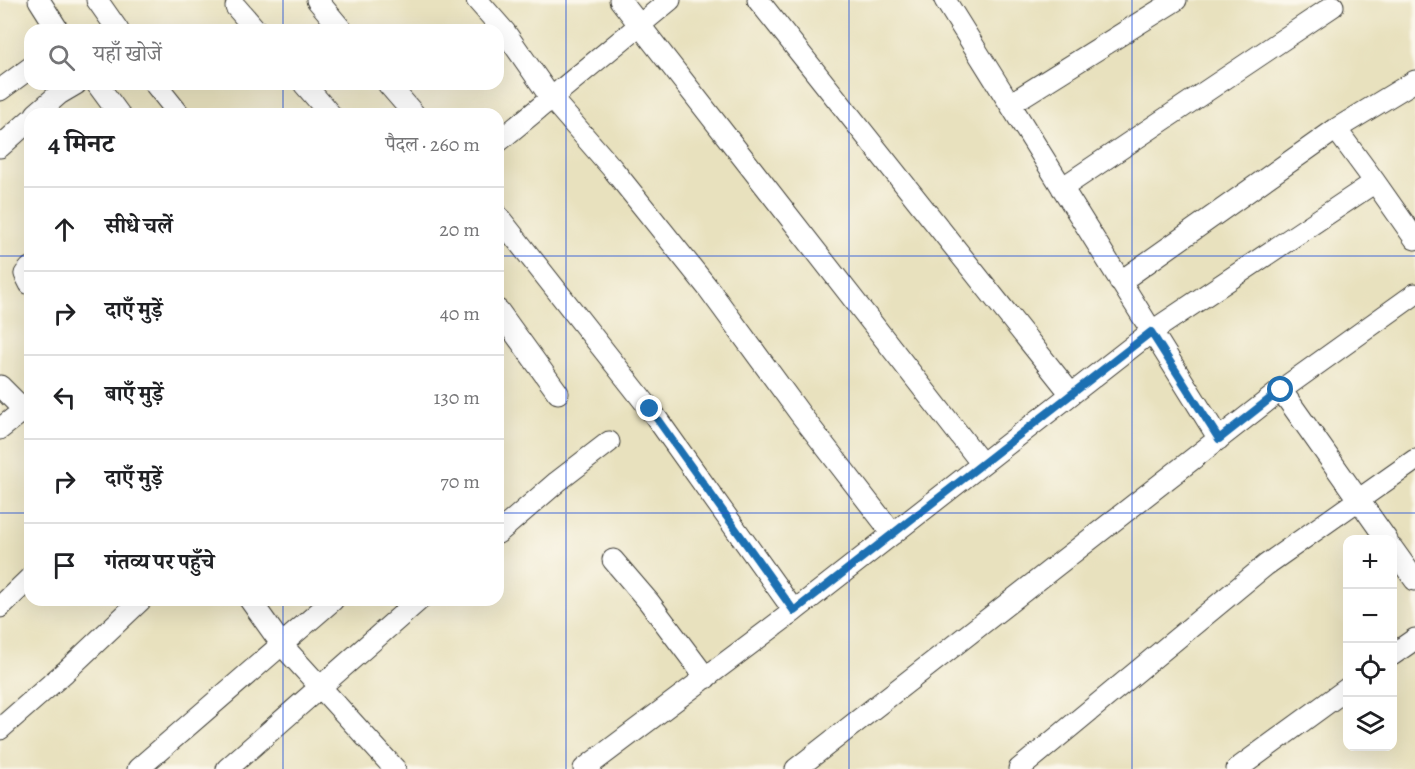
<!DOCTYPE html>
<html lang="hi">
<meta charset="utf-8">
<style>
:root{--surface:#fff;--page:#f2f2f2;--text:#202124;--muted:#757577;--line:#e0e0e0}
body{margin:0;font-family:Alegreya,"Noto Serif Devanagari",serif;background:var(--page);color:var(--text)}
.controls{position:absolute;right:18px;bottom:18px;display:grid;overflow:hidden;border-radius:12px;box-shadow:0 6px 24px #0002}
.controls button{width:54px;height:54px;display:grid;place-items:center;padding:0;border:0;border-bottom:2px solid var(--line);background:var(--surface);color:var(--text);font:30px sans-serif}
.stop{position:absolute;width:18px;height:18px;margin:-14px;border:4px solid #1f6fb2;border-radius:50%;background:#fff}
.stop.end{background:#1f6fb2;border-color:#fff;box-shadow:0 2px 6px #0008}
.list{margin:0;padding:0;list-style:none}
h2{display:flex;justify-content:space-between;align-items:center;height:78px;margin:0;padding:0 24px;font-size:26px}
h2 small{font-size:20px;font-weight:400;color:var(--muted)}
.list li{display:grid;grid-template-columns:39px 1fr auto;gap:18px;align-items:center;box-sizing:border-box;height:84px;padding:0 24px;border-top:2px solid var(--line)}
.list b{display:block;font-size:22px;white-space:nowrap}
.list em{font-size:20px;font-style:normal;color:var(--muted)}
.icon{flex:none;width:33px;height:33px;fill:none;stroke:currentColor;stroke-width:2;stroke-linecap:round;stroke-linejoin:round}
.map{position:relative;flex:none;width:1415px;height:769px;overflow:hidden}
.search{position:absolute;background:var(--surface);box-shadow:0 6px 24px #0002;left:24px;top:24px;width:480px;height:66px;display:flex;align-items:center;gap:15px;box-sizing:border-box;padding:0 21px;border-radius:18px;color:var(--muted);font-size:22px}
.panel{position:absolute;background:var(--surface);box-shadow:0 6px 24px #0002;left:24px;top:108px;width:480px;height:498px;border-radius:18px}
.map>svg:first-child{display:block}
</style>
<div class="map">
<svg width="1415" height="769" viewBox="0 0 1415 769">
<rect width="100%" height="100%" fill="#fbf7ec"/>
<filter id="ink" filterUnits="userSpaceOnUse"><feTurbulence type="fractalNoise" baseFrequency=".0167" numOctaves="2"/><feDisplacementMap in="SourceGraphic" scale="12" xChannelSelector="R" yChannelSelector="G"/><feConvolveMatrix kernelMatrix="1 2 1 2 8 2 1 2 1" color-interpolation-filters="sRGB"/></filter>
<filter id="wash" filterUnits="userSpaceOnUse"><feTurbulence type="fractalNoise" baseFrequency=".008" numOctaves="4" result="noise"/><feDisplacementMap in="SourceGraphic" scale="24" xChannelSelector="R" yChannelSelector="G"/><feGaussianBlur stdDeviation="1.35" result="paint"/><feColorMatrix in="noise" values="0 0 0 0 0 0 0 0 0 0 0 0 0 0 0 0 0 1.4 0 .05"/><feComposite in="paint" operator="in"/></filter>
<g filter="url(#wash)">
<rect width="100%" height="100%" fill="#e8e1be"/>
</g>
<g filter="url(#ink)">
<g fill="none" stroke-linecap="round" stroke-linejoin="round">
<defs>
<path id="minor" d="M39 0 58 30
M97 0 118 30
M317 0 342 30
M477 0 505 32 551 98 612 168 708 288 801 415 893 534
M620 0 982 464
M758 0 1071 394
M945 0 1219 439
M236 7 256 30
M97 84 119 114
M155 84 179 114
M304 84 330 114
M388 84 414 114
M0 90 30 68
M1010 104 1176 0
M36 114 59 94 76 84
M1336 129 1375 182
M498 142 670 0
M0 147 30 120
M1062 188 1333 6
M498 216 650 409 794 611 1151 332 1375 182 1415 239
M30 268 25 274 30 284
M1120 282 1336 129 1415 81
M498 310 558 393
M0 386 30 416
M1281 390 1387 540
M0 429 24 410
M498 533 557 482 609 442
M1392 548 1415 580
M613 560 649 602 706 678
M250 600 282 645 395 769
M0 607 30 578
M1392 655 1415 639
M0 729 65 672 141 600
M138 769 333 600
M227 769 419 600
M584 769 794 611
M796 769 1281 390 1415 294
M1019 769 1266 565 1415 460
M1237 769 1348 688"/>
</defs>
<!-- minor casing -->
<use href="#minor" stroke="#3b3a34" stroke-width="23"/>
<!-- minor -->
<use href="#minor" stroke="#fff" stroke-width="21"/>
</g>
</g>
<g fill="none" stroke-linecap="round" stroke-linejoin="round" filter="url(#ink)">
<!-- route -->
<path stroke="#1f6fb2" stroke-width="8" d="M650 409 794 611 1151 332 1219 439 1281 390"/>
</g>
<!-- grid -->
<path fill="none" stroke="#1d4ed8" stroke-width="1.5" stroke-opacity="0.55" d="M283 0V30M566 0V769M849 0V769M1132 0V769M283 84V114M0 256H30M498 256H1415M0 513H30M498 513H1415M283 600V769"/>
</svg>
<div class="controls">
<button>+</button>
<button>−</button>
<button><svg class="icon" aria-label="locate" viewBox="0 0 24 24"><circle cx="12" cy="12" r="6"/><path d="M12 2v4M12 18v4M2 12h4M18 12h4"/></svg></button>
<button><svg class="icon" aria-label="layers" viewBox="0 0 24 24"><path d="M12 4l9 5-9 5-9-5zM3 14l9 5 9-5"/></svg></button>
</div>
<div class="stop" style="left:1281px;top:390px"></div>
<div class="stop end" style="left:650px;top:409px"></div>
<div class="search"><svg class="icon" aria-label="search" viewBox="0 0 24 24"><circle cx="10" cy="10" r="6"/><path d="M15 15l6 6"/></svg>यहाँ खोजें</div>
<section class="panel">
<h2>4 मिनट<small>पैदल · 260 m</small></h2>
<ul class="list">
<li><svg class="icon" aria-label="ahead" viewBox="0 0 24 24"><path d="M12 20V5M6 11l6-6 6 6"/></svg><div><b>सीधे चलें</b></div><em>20 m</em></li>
<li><svg class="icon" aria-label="right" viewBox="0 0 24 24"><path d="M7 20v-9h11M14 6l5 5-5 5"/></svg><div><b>दाएँ मुड़ें</b></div><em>40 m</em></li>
<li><svg class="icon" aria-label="left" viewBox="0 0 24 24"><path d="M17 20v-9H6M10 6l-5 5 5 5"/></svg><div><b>बाएँ मुड़ें</b></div><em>130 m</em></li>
<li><svg class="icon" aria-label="right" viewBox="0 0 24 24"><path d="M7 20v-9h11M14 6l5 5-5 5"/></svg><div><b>दाएँ मुड़ें</b></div><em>70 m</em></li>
<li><svg class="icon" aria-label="arrive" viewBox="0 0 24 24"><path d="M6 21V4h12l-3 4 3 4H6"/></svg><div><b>गंतव्य पर पहुँचे</b></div></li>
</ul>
</section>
</div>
